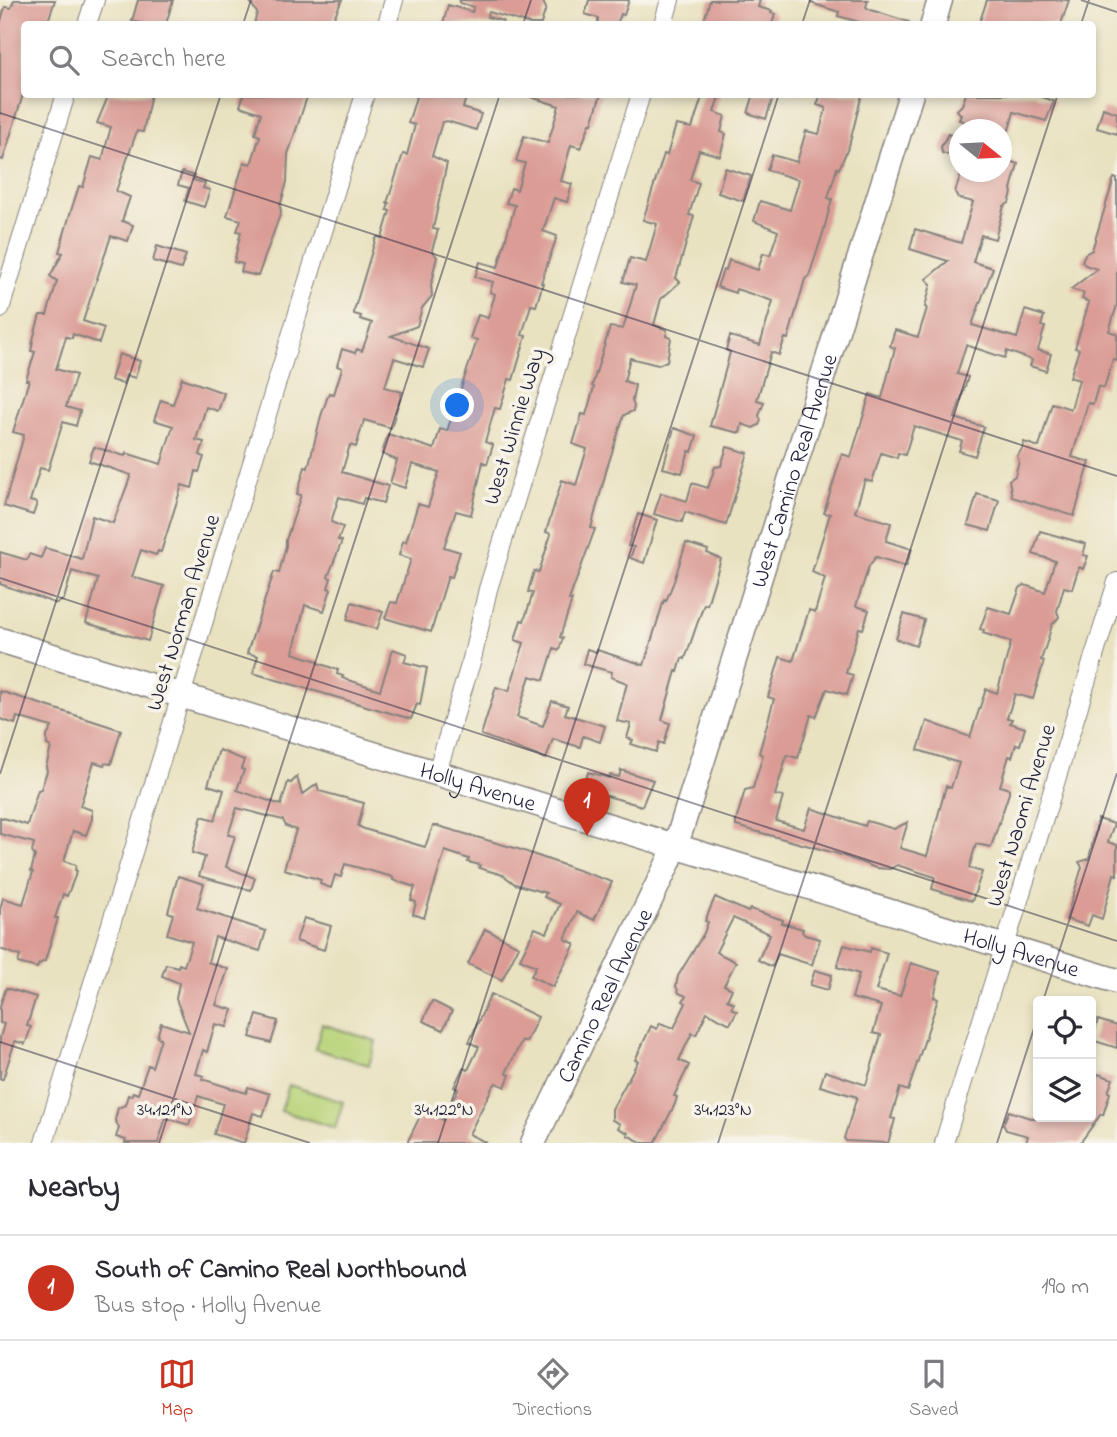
<!DOCTYPE html>
<meta charset="utf-8">
<style>
:root{--surface:#fff;--page:#f2f2f3;--text:#2b2b33;--muted:#7c7c81;--line:#e1e1e2;--accent:#c8321e}
body{margin:0;font-family:"Indie Flower",sans-serif;background:var(--page);color:var(--text)}
.controls{position:absolute;right:21px;bottom:21px;display:grid;overflow:hidden;border-radius:7px;box-shadow:0 4px 10px #0003}
.controls button{width:63px;height:63px;display:grid;place-items:center;padding:0;border:0;border-bottom:2px solid var(--line);background:var(--surface);color:var(--text);font:35px sans-serif}
.compass{position:absolute;left:949px;top:119px;width:63px;height:63px;border-radius:50%;background:var(--surface);box-shadow:0 4px 10px #0003;rotate:108deg}
.you{position:absolute;left:458px;top:406px;width:24px;height:24px;margin:-18px;border:5px solid #fff;border-radius:50%;background:#1a73e8;box-shadow:0 0 0 10px #1a73e833}
.badge{display:grid;place-items:center;width:46px;height:46px;border-radius:50%;background:var(--accent);color:#fff;font-size:23px;font-weight:700}
.pin{position:absolute;translate:-50% -58px;filter:drop-shadow(0 2px 4px #0008)}
.pin::after{content:'';position:absolute;top:37px;width:24px;height:21px;background:inherit;clip-path:polygon(0 0,100% 0,50% 100%)}
.list{margin:0;padding:0;list-style:none}
h2{display:flex;justify-content:space-between;align-items:center;height:91px;margin:0;padding:0 28px;font-size:30px}
h2 small{font-size:23px;font-weight:400;color:var(--muted)}
.list li{display:grid;grid-template-columns:46px 1fr auto;gap:21px;align-items:center;box-sizing:border-box;height:105px;padding:0 28px;border-top:2px solid var(--line)}
.list b{display:block;font-size:26px;white-space:nowrap}
.list p{margin:0;font-size:23px;white-space:nowrap;color:var(--muted)}
.list em{font-size:23px;font-style:normal;color:var(--muted)}
.icon{flex:none;width:38px;height:38px;fill:none;stroke:currentColor;stroke-width:2;stroke-linecap:round;stroke-linejoin:round}
.map{position:relative;flex:none;width:1117px;height:1143px;overflow:hidden}
.search{position:absolute;background:var(--surface);box-shadow:0 4px 10px #0003;left:21px;right:21px;top:21px;height:77px;display:flex;align-items:center;gap:18px;box-sizing:border-box;padding:0 24px;border-radius:7px;color:var(--muted);font-size:26px}
.sheet{height:196px;background:var(--surface)}
nav{display:flex;justify-content:space-around;align-items:center;box-sizing:border-box;height:98px;border-top:2px solid var(--line);background:var(--surface);font-size:19px;color:var(--muted)}
nav a{display:grid;justify-items:center;gap:4px}
nav .on{color:var(--accent)}
.map>svg:first-child{display:block}
</style>
<div class="map">
<svg width="1117" height="1143" viewBox="0 0 1117 1143">
<rect width="100%" height="100%" fill="#f7f3e8"/>
<filter id="ink" filterUnits="userSpaceOnUse"><feTurbulence type="fractalNoise" baseFrequency=".0143" numOctaves="2"/><feDisplacementMap in="SourceGraphic" scale="14" xChannelSelector="R" yChannelSelector="G"/><feConvolveMatrix kernelMatrix="1 2 1 2 8 2 1 2 1" color-interpolation-filters="sRGB"/></filter>
<filter id="wash" filterUnits="userSpaceOnUse"><feTurbulence type="fractalNoise" baseFrequency=".00686" numOctaves="4" result="noise"/><feDisplacementMap in="SourceGraphic" scale="28" xChannelSelector="R" yChannelSelector="G"/><feGaussianBlur stdDeviation="1.57" result="paint"/><feColorMatrix in="noise" values="0 0 0 0 0 0 0 0 0 0 0 0 0 0 0 0 0 1.4 0 .05"/><feComposite in="paint" operator="in"/></filter>
<g filter="url(#wash)">
<rect width="100%" height="100%" fill="#e9e2c1"/>
<!-- green -->
<path fill="#b9d47a" stroke="#6e7b5a" stroke-width="2" d="M322 1024 376 1041 369 1065 315 1049Z
M289 1085 343 1102 335 1128 281 1111Z"/>
<g id="blocks">
<!-- building -->
<path fill="#da9c95" d="M14 0H55L47 24H24V91L3 160 0 159V24L5 7 11 8Z
M138 0H173L166 24H145L132 21Z
M249 0H342L331 24H254L257 13Z
M460 0H542L546 8 541 24H530L489 12 487 17 503 21 502 24H443L448 5 472 12 474 7 460 3Z
M589 0H629L624 15 621 14 617 24H598V18L585 14Z
M710 0H760L758 7 772 11 771 13 775 14 772 24H703Z
M812 0H868L866 7 871 10 909 22 908 24H866L838 16 839 12 811 3Z
M987 0H1069L1061 24H979Z
M109 94H151L143 132 137 131 116 191 130 197 122 221 133 225 128 241 111 236 83 321 104 328 99 343 73 334 72 338 66 337 56 369 76 375 66 407 80 411 76 426 63 422 48 470 40 468 30 501 37 503 33 515 4 506 24 435 13 432 29 380H26L35 352 31 351 34 336 40 315H47L57 281 50 276 63 253 59 252 70 214 79 186 83 187 92 157 102 160 111 127 97 123Z
M244 94H308L288 154 287 182 280 206 281 212 258 276 241 272 243 264 234 262 241 232 237 231 241 220 227 216 244 162 251 164 260 136 255 134 261 113 240 106Z
M417 94H467L463 108 481 114 476 130 447 121 442 122 432 156 447 163 433 229 438 230 432 250 437 257 433 273 434 274 431 285 432 296 422 308 417 326 391 336 429 349 423 367 394 358 385 387 402 392 391 428 364 420 356 447 350 445 342 472 388 486 383 503 364 498 362 504 339 497 331 522 343 527 338 540 342 541 328 577 331 578 328 588 331 589 324 611 305 605 293 653 318 661V663L338 670 337 674 343 676 342 678 380 690 393 649 407 654 404 662 427 668 420 705 417 704 411 719 253 673 258 656 247 653 274 572 279 573 286 546V540L301 495 297 494 305 467 308 468 321 416 329 393 334 394 342 368 337 366 342 349 355 353 357 349 362 351 372 323 360 319 361 316 354 314V311L375 241 377 237 382 238 390 211 387 210 389 203H387L403 154 407 155 415 125 408 123Z
M531 94H601L592 123H590L581 148 571 145 561 181 572 184 567 202 554 198 543 231 557 236 541 283H543L536 306 531 305 522 335 526 336 513 380 509 379 500 409 495 408 485 442 493 445 487 464 483 462 471 515 456 511 444 547 460 552 452 577 448 576 431 632 385 618 391 602 397 603 411 559 399 555 403 541 406 542 418 504 428 507 439 472 412 464 405 488 390 483 397 460 382 454 388 434 434 449 440 429 447 431 477 340 470 338 478 315 488 318 495 294 490 292 493 282 475 277 480 262 498 267 515 205 506 203 511 188 517 190 525 163 516 161 524 136 548 143 559 106 531 97Z
M703 94H720L714 112 725 116 721 132 726 134 720 156 699 150 690 180 699 183 689 215 694 216 676 278 680 282 661 299 654 325 667 330 666 336 671 338 667 361 658 365 630 358 624 381 635 385 632 401 634 406 633 411 624 415 607 468 591 528 595 529 569 600H572L560 637 563 638 559 650 554 648 544 680 530 676 517 717 543 726 552 701 568 706 565 714 605 726 600 742 583 736 580 747 553 739 546 759 481 735 496 687 509 691 524 643 515 640 521 620 524 621 533 593 528 592 534 571 539 572 551 534 546 532 562 480 576 485 587 449 573 444 582 414 586 415 594 387 592 386 610 327 623 329 636 285 623 282 630 258 646 262 657 224 643 220 664 154 667 155 676 125 692 128Z
M754 94H774L766 119 748 113Z
M821 94H862L849 146 839 169 837 168 828 198 832 199 823 233 809 276 805 279 788 339 785 338 779 355 771 352 757 400 764 402 759 416 761 420 759 425 753 428 742 424 740 433 710 426 727 364 730 352 726 350 730 336 760 345 773 301 736 289 735 293 717 287 723 270H726L729 260 758 270 763 253 770 255 778 231 754 221 760 201 790 210 799 180 767 170 772 155 797 162 806 131 819 134 826 108 817 105Z
M966 94H1033L1054 101 1046 121 1014 112 1009 130H990L959 120 961 115 957 110 962 105Z
M1103 108 1117 113V134L1097 128Z
M948 134 960 138V158L942 153 941 147Z
M1002 158 1018 164 1011 189 1012 193 1009 203 1004 206 995 239 981 235 973 262 993 268 972 325 1017 338 1025 310 1044 316 1041 326 1045 327 1038 350 1051 354 1046 371 1030 366 1032 360 1007 351 1005 358 966 345 957 374 968 377 955 418 984 427 975 456 959 451 962 441 914 426 905 455 898 453 897 458 881 453 872 482 865 480 855 512 891 523 886 541 912 549 906 566 876 557 869 566 856 606 869 610 863 629 859 628 846 673 853 675 847 695 827 689 816 717 811 715 798 758 787 755 775 795 783 797 776 821 804 829 811 808 865 826 867 821 894 829 908 822 900 848 927 856 946 786 951 788 959 763 918 750 927 721 970 737 986 689 997 693 1011 642 983 633 984 630 980 629 988 607 1011 614 1020 588 1025 585 1045 592 1055 561 1033 554 1040 531 1086 544 1083 555 1088 556 1083 569 1079 567 1072 589 1064 587 1057 611 1059 617 1052 625 1046 645 1041 660 1044 661 1033 699 1015 694 1007 718 1012 719 1010 723 1025 728 1020 745 1016 744 1012 757 1009 756 1000 786 1009 789V793L991 847 976 844 969 868 982 872 972 901 932 889 935 877 897 865 890 869 876 868 835 853 736 826V821L745 790 753 788 763 755 759 753 774 699 768 697 780 657 793 661 809 610 815 612 825 578 812 572 830 514 824 513 842 454 851 457 870 394 882 398 895 348 890 346 895 330 918 337 927 308 925 307 931 284 926 279 948 261 910 249 915 229 961 243 973 202 958 198 955 192 962 172H1002Z
M725 168 751 176 743 201 718 193Z
M182 172 194 176 193 180 205 183 203 188 210 190 204 207 185 201 189 188 178 185Z
M1114 178 1117 179V305L1109 331 1117 334V361L1113 359 1104 388 1098 386 1093 404 1088 403 1072 457 1090 462 1074 516 1012 497 1009 480 1015 476 1019 461 1017 456 1022 449 1024 442 1039 447 1052 403 1071 409 1079 380 1070 377 1079 349 1075 348 1089 302 1082 299 1084 293 1071 289 1097 269 1085 265 1082 261 1085 254 1092 250Z
M157 246 186 255 181 269 153 261Z
M119 354 140 361 135 378 126 375 123 384 111 380Z
M182 378 224 393 218 411 206 407 196 440 204 442 200 455 204 457 199 472 196 471 192 488 182 485 161 552 158 551 156 555 141 550 132 577 164 586 148 641 86 623 98 579 72 571 64 599 57 604 0 584V552L27 560 29 554 41 558 45 548 82 559 92 516 113 523 131 475 89 461 94 447 125 456 126 453 161 464 173 426 154 420 161 400 173 404Z
M674 428 697 436 692 452 689 451 682 473 663 468Z
M727 447 748 453 726 525 685 512 682 522 654 514 661 493 687 501 692 483 708 488 715 467 721 466Z
M977 494 999 500 990 531 968 525Z
M638 514 657 520 644 563 630 558 634 547 628 546Z
M686 543 708 550 707 553 721 559 707 605 704 604 685 659 682 658 678 672 676 671 662 720 670 723 664 744 659 742 656 752 631 744 633 740 627 738 631 724 617 721 627 683 611 677 612 672 583 664 587 649 596 652 597 650 644 665 664 600 666 601 674 581Z
M352 602 383 612 377 629 347 620Z
M904 614 924 620 916 646 896 639Z
M0 691 121 730 111 764 105 763 104 765 94 762 80 806 92 810V819L86 835 73 831 64 861 76 865 75 870 77 871 67 896 63 894 55 918H58L45 961 39 964 37 968 18 963 20 956 0 949V909L3 898 23 904 33 872 31 871 35 856 32 852 34 843 0 834V817L27 825 38 790 41 789 47 771 46 767 51 747 47 745V736L52 727 17 717 15 724 0 719Z
M219 750 244 760 241 769 244 770 237 790 281 805 288 782 291 783 297 777 302 795 317 784 319 791 364 803 358 826 364 829 425 847 433 826H438L518 849 612 882 594 920 577 912 565 939 575 944 553 987 531 976 536 966 520 959 535 928 547 933 560 904 544 897 546 893 515 884 503 875 479 868 480 865 468 862 469 859 445 851 424 918 413 914 416 902 411 900 415 887 393 880V877L345 864 341 877 335 875 331 888 320 884 321 880 284 869 296 830 286 826 283 820 237 808 228 835 235 836 226 867 255 878 251 890 199 876 205 857 192 853 202 816 215 820 224 790 208 785Z
M621 770 653 780 642 806 583 789 588 772 609 778 610 775 619 777Z
M1098 819 1114 824 1108 842 1117 845V875L1114 874 1102 919 1092 915 1088 926 1066 919 1082 867 1079 862 1089 859Z
M178 876 204 884 197 908 266 931 260 951 215 937 208 962 228 969 216 1005 233 1010 227 1027 215 1024 207 1052 203 1050 196 1074 204 1076 202 1079 246 1093 248 1087 270 1094 263 1116 253 1113 244 1143 214 1134 223 1104 198 1096 189 1125 166 1118 158 1143H125L126 1140 116 1137 119 1128 115 1120 118 1108 125 1105 128 1095 131 1096 133 1092 138 1094 148 1065 152 1067 161 1038 157 1037 161 1023 189 1032 176 999 179 983 162 976 166 964 178 967 179 964 184 966 192 942 167 934 173 914 168 912Z
M715 897 748 912 750 909 783 920 782 923 803 929 802 932 805 935 820 939 812 965 778 954 772 967 758 960 770 934 733 918 716 952 736 962 724 985 732 989 727 1000 734 1003 731 1008 737 1011 730 1024 707 1012 696 1035 692 1033 679 1060 689 1065 674 1096 677 1097 675 1104 655 1143H643L627 1135 628 1133 618 1128 620 1124 612 1120V1109L638 1061 635 1060 651 1026 657 1029 660 1023 674 1028 686 1003 683 1001 686 996 679 993 676 986 678 976 704 933 708 922 705 921Z
M304 918 331 926 324 950 296 941Z
M485 929 519 946 502 980 468 964Z
M844 945 870 952 871 948 887 953 876 990 900 996 911 963 940 972 934 997 938 999 908 1091 900 1088 891 1118 895 1119 894 1123 888 1143 846 1141 844 1138 857 1097 820 1086 825 1071 866 1085 881 1035 873 1033 881 1006 852 998 859 974 837 967Z
M815 970 832 975 828 990 810 985Z
M6 988 36 997 27 1026 31 1027 27 1039 25 1044 15 1041 3 1079H0V1038L4 1024 0 1023V1006Z
M491 994 538 1017 526 1042 522 1040 506 1073 510 1075 505 1087 496 1083 492 1088 469 1134 487 1143H407L423 1110 443 1120 458 1089 454 1087 463 1068 468 1070 479 1047 469 1042Z
M432 1001 452 1011 443 1030 423 1021Z
M257 1015 278 1021 271 1043 250 1037Z
M1098 1020 1117 1026V1048L1092 1040Z
M1098 1074 1113 1079 1108 1092 1110 1093 1103 1115 1101 1114 1080 1143H1026L1028 1136 1006 1130 1003 1124 1009 1111 1030 1118 1091 1117V1080L1095 1081Z"/>
</g>
</g>
<g filter="url(#ink)">
<use href="#blocks" fill-opacity="0" stroke="#86827e" stroke-width="2"/>
<g fill="none" stroke-linecap="round" stroke-linejoin="round">
<defs>
<path id="street" d="M87 24 95 0
M387 24 394 0
M663 24 670 0
M0 309 66 94
M437 772 472 659 488 589 641 94
M44 1143 365 94
M944 1143 1117 582"/>
<g id="secondary">
<path d="M933 24 940 0"/>
<path id="s1" d="M0 640 1117 981"/>
<path id="s2" d="M533 1143 669 861 681 829 911 94"/>
</g>
</defs>
<!-- street casing -->
<use href="#street" stroke="#86827e" stroke-width="20"/>
<!-- secondary casing -->
<use href="#secondary" stroke="#86827e" stroke-width="27"/>
<!-- street -->
<use href="#street" stroke="#fff" stroke-width="18"/>
<!-- secondary -->
<use href="#secondary" stroke="#fff" stroke-width="24"/>
</g>
</g>
<!-- ticks -->
<path fill="none" stroke="#22223b" stroke-width="2" stroke-opacity="0.45" d="M1081 0 1117 12M243 24 251 0M523 24 531 0M802 24 810 0M1081 24 1089 0M0 113 1117 476M0 578 1117 941M0 774 221 94M1043 1001 1117 773M0 1042 310 1143M159 1143 500 94M438 1143 779 94M718 1143 1058 94M997 1143 1038 1016"/>
<g text-anchor="middle" stroke-width="7" stroke-linejoin="round" paint-order="stroke">
<!-- street labels -->
<g font-size="23" fill="#22223b" stroke="#f7f3e8">
<text transform="translate(513 426) rotate(-73)" y="8">West Winnie Way</text>
<text dy="8" stroke="none"><textPath href="#s2" startOffset="723">West Camino Real Avenue</textPath></text>
<text transform="translate(182 612) rotate(-73)" y="8">West Norman Avenue</text>
<text dy="8" stroke="none"><textPath href="#s1" startOffset="500">Holly Avenue</textPath></text>
<text transform="translate(1020 815) rotate(-73)" y="8">West Naomi Avenue</text>
<text dy="8" stroke="none"><textPath href="#s1" startOffset="1068">Holly Avenue</textPath></text>
<text dy="8" stroke="none"><textPath href="#s2" startOffset="164">Camino Real Avenue</textPath></text>
</g>
</g>
<g font-size="18" text-anchor="middle" fill="#22223b" stroke="#f7f3e8" stroke-width="7" stroke-linejoin="round" paint-order="stroke">
<text x="165" y="1115">34.121°N</text>
<text x="444" y="1115">34.122°N</text>
<text x="723" y="1115">34.123°N</text>
</g>
</svg>
<div class="controls">
<button><svg class="icon" aria-label="locate" viewBox="0 0 24 24"><circle cx="12" cy="12" r="6"/><path d="M12 2v4M12 18v4M2 12h4M18 12h4"/></svg></button>
<button><svg class="icon" aria-label="layers" viewBox="0 0 24 24"><path d="M12 4l9 5-9 5-9-5zM3 14l9 5 9-5"/></svg></button>
</div>
<svg class="compass" viewBox="-18 -18 36 36"><path d="M0-13l5 13h-10z" fill="#e53935"/><path d="M0 13l5-13h-10z" fill="#7c7c81"/></svg>
<div class="you"></div>
<div class="pin badge" style="left:587px;top:836px">1</div>
<div class="search"><svg class="icon" aria-label="search" viewBox="0 0 24 24"><circle cx="10" cy="10" r="6"/><path d="M15 15l6 6"/></svg>Search here</div>
</div>
<section class="sheet">
<h2>Nearby<small></small></h2>
<ul class="list">
<li><span class="badge">1</span><div><b>South of Camino Real Northbound</b><p>Bus stop · Holly Avenue</p></div><em>190 m</em></li>
</ul>
</section>
<nav>
<a class="on"><svg class="icon" aria-label="map" viewBox="0 0 24 24"><path d="M3 6l6-2 6 2 6-2v14l-6 2-6-2-6 2zM9 4v14M15 6v14"/></svg>Map</a>
<a><svg class="icon" aria-label="directions" viewBox="0 0 24 24"><path d="M12 3l9 9-9 9-9-9zM9 14v-3h6M13 9l2 2-2 2"/></svg>Directions</a>
<a><svg class="icon" aria-label="saved" viewBox="0 0 24 24"><path d="M7 4h10v16l-5-4-5 4z"/></svg>Saved</a>
</nav>
